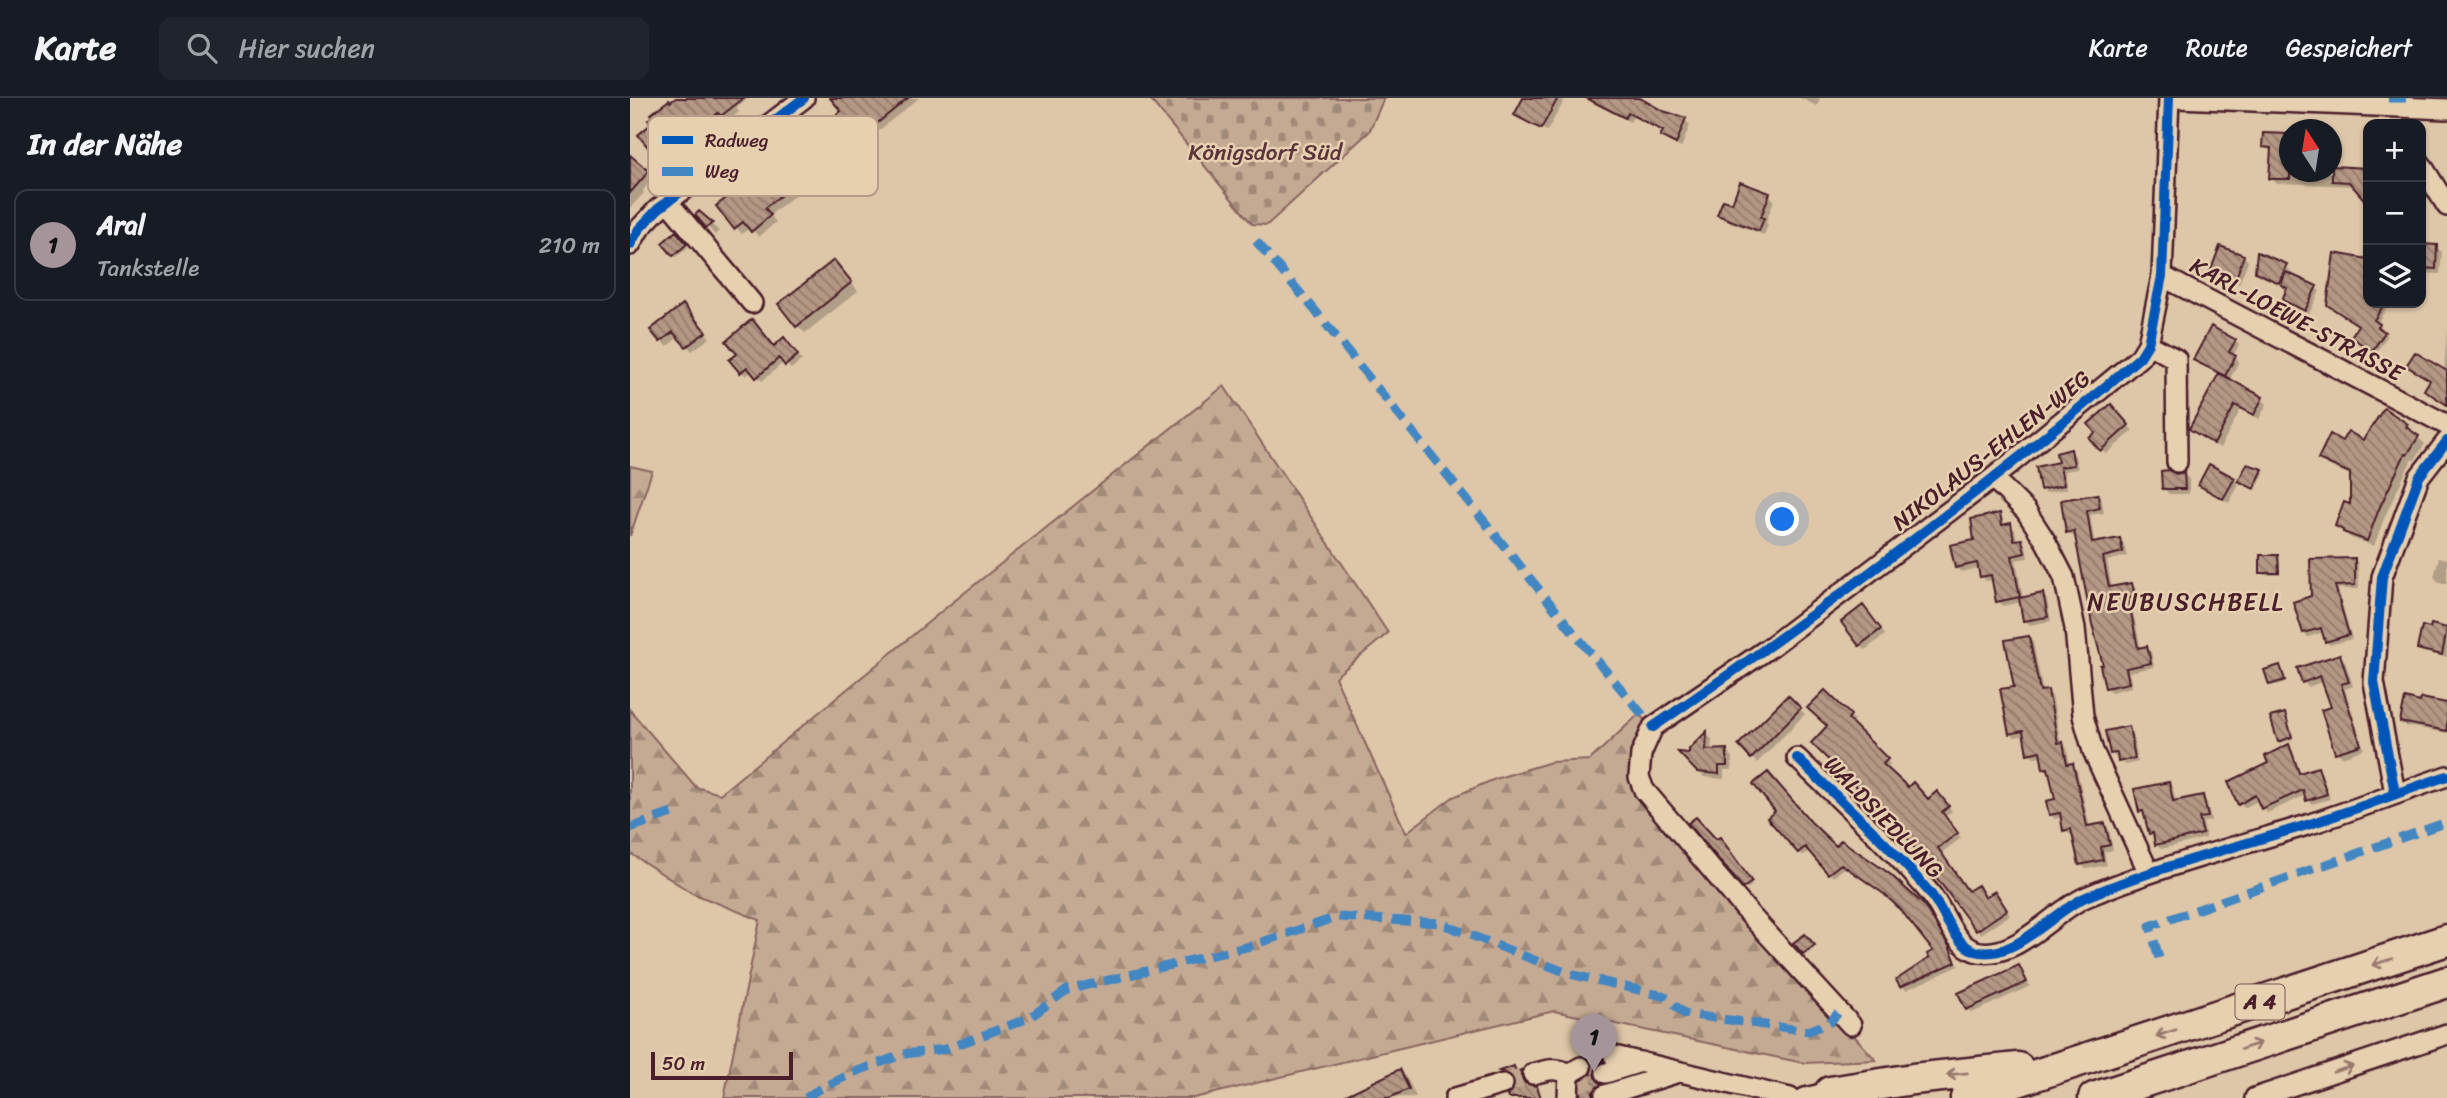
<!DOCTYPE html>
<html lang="de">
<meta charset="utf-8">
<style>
:root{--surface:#171b24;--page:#20242c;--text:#f1f3f6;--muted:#9ea1a6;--line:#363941;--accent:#a6949b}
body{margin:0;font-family:Sriracha,sans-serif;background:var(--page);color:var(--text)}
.controls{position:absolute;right:21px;top:21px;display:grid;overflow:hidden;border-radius:14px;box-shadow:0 2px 5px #0004}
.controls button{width:63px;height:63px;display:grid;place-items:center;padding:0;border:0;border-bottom:2px solid var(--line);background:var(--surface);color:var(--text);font:35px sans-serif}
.compass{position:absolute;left:1649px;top:21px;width:63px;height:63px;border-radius:50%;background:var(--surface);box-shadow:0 2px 5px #0004;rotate:348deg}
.scale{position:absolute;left:21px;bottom:18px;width:142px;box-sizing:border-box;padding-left:7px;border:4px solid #4a1f2b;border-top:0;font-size:19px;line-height:24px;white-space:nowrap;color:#4a1f2b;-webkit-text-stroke:5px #e7d0b0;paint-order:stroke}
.you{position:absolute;left:1153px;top:422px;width:24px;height:24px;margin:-18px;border:5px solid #fff;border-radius:50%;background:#1a73e8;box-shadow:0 0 0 10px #1a73e833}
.badge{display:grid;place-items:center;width:46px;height:46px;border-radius:50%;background:var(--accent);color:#111;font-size:23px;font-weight:700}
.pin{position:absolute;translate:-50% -58px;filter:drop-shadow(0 2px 4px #0008)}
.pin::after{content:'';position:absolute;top:37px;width:24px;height:21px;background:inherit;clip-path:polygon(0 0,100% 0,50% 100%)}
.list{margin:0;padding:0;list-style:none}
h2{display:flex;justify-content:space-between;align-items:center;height:91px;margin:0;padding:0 28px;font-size:30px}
h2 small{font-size:23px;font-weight:400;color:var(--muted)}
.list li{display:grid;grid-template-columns:46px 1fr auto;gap:21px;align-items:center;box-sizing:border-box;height:112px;margin:0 14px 14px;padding:0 14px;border:2px solid var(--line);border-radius:14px}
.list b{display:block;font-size:26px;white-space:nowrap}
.list p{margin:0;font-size:23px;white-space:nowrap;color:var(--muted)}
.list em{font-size:23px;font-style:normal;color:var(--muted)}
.icon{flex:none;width:38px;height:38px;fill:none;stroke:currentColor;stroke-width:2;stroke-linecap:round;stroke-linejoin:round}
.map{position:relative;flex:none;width:1817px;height:1000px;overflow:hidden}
header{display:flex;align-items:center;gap:42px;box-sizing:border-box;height:98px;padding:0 35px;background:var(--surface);border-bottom:2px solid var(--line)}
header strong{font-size:33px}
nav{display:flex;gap:38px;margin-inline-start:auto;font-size:24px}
.search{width:490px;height:63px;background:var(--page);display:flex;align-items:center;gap:18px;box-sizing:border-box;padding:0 24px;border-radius:14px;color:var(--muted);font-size:26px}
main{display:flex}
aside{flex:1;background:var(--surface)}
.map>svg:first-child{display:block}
</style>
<header>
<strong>Karte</strong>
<div class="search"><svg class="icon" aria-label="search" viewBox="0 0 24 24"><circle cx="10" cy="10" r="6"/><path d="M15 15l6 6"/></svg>Hier suchen</div>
<nav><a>Karte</a><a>Route</a><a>Gespeichert</a></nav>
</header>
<main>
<aside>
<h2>In der Nähe<small></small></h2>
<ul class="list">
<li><span class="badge">1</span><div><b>Aral</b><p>Tankstelle</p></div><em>210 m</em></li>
</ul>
</aside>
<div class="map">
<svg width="1817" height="1000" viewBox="0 0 1817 1000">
<defs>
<pattern id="forest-firs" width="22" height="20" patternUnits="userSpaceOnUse" patternTransform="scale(1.75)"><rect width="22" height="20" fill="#c5aa93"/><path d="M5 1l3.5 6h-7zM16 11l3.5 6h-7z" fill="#a28a78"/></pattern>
<pattern id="cemetery-stones" width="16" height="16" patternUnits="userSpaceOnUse" patternTransform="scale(1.75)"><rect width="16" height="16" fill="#c5aa93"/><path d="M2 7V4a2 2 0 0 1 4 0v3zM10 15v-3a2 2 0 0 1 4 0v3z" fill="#a28a78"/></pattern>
<pattern id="building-back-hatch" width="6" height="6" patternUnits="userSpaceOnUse" patternTransform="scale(1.75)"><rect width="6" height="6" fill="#b49784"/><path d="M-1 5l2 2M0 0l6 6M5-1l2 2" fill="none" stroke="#947b6c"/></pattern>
</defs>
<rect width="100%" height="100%" fill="#dec6a8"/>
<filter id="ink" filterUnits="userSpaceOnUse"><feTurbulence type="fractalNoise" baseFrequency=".0143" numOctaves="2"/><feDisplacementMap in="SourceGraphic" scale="14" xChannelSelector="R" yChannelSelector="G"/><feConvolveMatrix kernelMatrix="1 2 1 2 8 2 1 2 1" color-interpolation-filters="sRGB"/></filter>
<g filter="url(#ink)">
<!-- forest -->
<path fill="url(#forest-firs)" stroke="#88645f" stroke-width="2" d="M594 288 758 535 705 579 776 735 823 699 865 681 921 664 960 662 1009 616 1022 630 1010 689 1085 784 1246 962 1174 965 924 913 564 1000H94L130 822 62 795 0 755V612L66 689 90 696 318 508Z
M0 368 22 373 0 438Z"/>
<!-- cemetery -->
<path fill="url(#cemetery-stones)" stroke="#88645f" stroke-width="2" d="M519 0H754L739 34 637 127 622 126Z"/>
<!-- shadow -->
<path fill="#0003" d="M44 0H119L106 10 109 14 98 23 94 20 81 30 66 42 69 46 58 54 55 52 48 56 45 53 32 63 11 37 24 27 23 17Z
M203 0H289L206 67 195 54 171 75 179 86 140 117 146 124 129 139 120 129 112 136 88 108 214 13Z
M895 0H930L934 3 917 33 889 18Z
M958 0H1005L1032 14 1055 22 1060 27 1051 50 1038 43 1032 38 1034 34 1003 19 1000 24 963 5Z
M1170 0H1190L1187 8Z
M1660 37V74H1702V66L1707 70 1738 72V100L1725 88 1646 85 1641 80 1642 54 1634 49Z
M0 70 18 74 23 78 13 93 14 95 0 110Z
M1139 97 1144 102 1136 124 1138 127 1134 137 1094 122 1089 117 1103 107Z
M69 116 81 126 89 133 85 137 67 117Z
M46 135 58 149 46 159 34 145Z
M1791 148 1806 149 1812 154 1810 176 1791 175Z
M1591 150 1614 158 1618 163 1609 186 1587 178 1582 174Z
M1733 158 1738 160 1736 197 1738 205H1748L1756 211 1747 226 1752 230 1750 233 1757 238 1746 255 1726 242 1730 228Z
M1656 168 1660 172 1658 176 1690 193 1679 216 1654 202 1657 191 1653 187 1631 178 1627 174Z
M212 172 228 193 175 235 167 228Z
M59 214 80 240 62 253 49 238 37 249 23 233Z
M1817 230V307L1801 283 1783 272 1814 274Z
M1605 243 1609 247 1603 258 1609 263 1599 283 1632 301 1637 306 1629 321 1611 311 1590 350 1561 332 1590 276 1566 262Z
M159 246 172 262 161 271 154 264 132 283 122 273 116 278 111 273 109 257Z
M1486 313 1503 333 1476 356 1462 340Z
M1777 327 1784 334 1783 335 1795 346 1784 363 1782 361 1755 418 1744 448 1721 440 1707 428 1722 409V378L1697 367 1690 360 1713 346 1734 345Z
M1441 353 1445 358 1448 371 1434 373 1437 391 1416 395 1412 391Z
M1632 372 1634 375 1626 392 1612 384Z
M1554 376 1559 381V396H1539L1534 391 1546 378Z
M1604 381 1609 387 1599 405 1570 387Z
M1467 398 1472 403 1474 415 1460 417 1465 447 1490 442 1494 447 1497 458 1477 463 1482 490 1502 486 1506 491 1508 503 1501 504 1511 551 1516 550 1521 554 1524 569 1499 574 1502 589 1481 594 1476 589 1475 568 1447 438H1442L1438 434Z
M1370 417 1374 422 1375 428 1380 427 1385 432 1387 443 1391 442 1396 447 1398 460 1386 462 1393 501 1413 497 1417 502 1421 523 1400 527 1395 522 1392 504 1373 508 1368 503 1364 482 1356 483 1352 478 1350 470 1331 474 1326 469Z
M1648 458 1650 461V477H1634L1632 475Z
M1809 459 1817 461V486L1809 484 1804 479Z
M1724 461 1728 465 1729 491H1708L1722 541 1700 547 1696 543 1694 534 1678 539 1674 535 1683 500Z
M1238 514 1255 537 1235 552 1230 547Z
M1802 528 1817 531V559L1792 554 1789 551Z
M1399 540 1403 544 1413 594H1418L1422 598 1431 646 1437 650 1440 668 1443 667 1447 672 1460 730 1475 727 1479 731 1483 752 1474 754 1477 767 1456 771 1451 766 1444 736H1439L1435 732 1432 719 1425 721 1420 716 1427 703 1419 675 1415 670 1412 658 1404 659 1399 655 1396 637 1385 639 1380 635 1386 591Z
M1710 558 1715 563 1723 588 1715 591 1734 651 1712 659 1707 654 1703 610 1694 583 1678 589 1674 584Z
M1650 569 1656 584 1642 588 1640 586Z
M1195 595 1224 622 1220 627 1260 666 1256 671 1278 692 1298 703 1311 700 1322 713 1315 719 1331 740 1311 755 1339 795 1348 790 1356 801 1369 800 1380 817 1351 836 1347 831 1199 629Z
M1158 600 1175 616 1127 665 1110 647Z
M1792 606 1817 607V635L1776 628 1772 623Z
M1654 617 1663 641 1652 645 1649 643Z
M1498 630 1503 635 1507 658 1491 661V664L1489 660H1486L1482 655Z
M1077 636 1082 641 1081 653H1097L1102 659V672H1094V681L1074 679 1052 656 1061 657V652Z
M1658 648 1663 653 1671 676 1688 671 1692 675 1700 701 1682 706 1676 697 1637 715 1629 702 1614 710 1610 706Z
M1508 661V664L1495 667 1492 665Z
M1538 686 1543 690 1546 705 1572 699 1577 704 1581 723 1573 724 1576 740 1531 751 1527 747 1515 718 1510 713Z
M1139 721 1183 729 1207 751 1298 814 1329 868 1276 892 1272 888 1306 854 1272 811 1260 800 1216 769 1203 779 1180 752 1173 758Z
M1061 726 1086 744 1092 743 1122 787 1117 791Z
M1174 838 1185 850 1176 857 1165 845Z
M1389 869 1400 888 1342 915 1337 911Z
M975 952V966L966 974V983L972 989 965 996V1000H952L965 970 963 963 956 958Z
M770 974 778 982 786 999 714 1000Z"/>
<!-- building -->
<path fill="url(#building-back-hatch)" stroke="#4a1f2b" stroke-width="2" d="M46 0H114L91 18 88 15 76 25 62 36 65 39 51 50 48 47 41 52 38 48 25 58 8 37 21 26 18 22 22 18 21 16 39 2 40 4Z
M200 0H278L200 64 180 38 211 13Z
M893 0H928L911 31 884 17Z
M956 0H1010L1033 13 1056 20 1046 46 1030 38 1033 33 998 15 995 20Z
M176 34 188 48 165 67 174 78 135 110 141 117 121 134 113 124 104 131 86 108 145 62 143 60Z
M1633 35 1660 36V81H1639L1641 50 1632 49Z
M0 57 19 73 0 95Z
M1702 68 1738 70V106L1719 84 1702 83Z
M1110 84 1140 95 1131 119 1134 120 1129 133 1087 117 1093 102 1102 105Z
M69 113 83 125 76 130 65 117Z
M46 133 57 146 43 158 32 145Z
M1791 146 1807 147 1806 171 1791 170Z
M1590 148 1614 157 1605 183 1580 174Z
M1627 154 1657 166 1649 185 1625 174Z
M1704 155 1738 161V205H1755L1744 222 1750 226 1748 229 1755 234 1742 253 1721 239 1728 227 1697 207Z
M204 162 222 184 166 229 148 206Z
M1656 174 1687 188 1675 213 1652 202 1657 190 1651 187Z
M53 206 76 234 56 249 43 234 30 244 20 232Z
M122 221 144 248 154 239 168 257 155 268 149 260 126 280 117 269 110 275 99 262 107 256 96 243Z
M1581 228 1606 242 1599 254 1606 258 1595 278 1563 262Z
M1785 254 1817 273V307L1794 292 1800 282 1776 268Z
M1589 275 1633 299 1624 317 1605 307 1584 346 1559 331Z
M1481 306 1499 327 1470 353 1459 340 1465 335 1458 326Z
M1754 310 1778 326 1776 329 1789 338 1777 357 1775 356 1749 411 1737 443 1713 434V432L1705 428 1714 404 1720 406V375L1688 361 1700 336 1712 343 1718 333 1733 342Z
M1441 351 1444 367 1430 369 1434 387 1410 392 1406 369 1428 364 1426 355Z
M1579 366 1605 380 1593 401 1568 387Z
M1617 366 1633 371 1624 391 1608 383Z
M1539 372 1546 376 1554 374 1555 391H1532L1531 373Z
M1468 396 1470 410 1457 413 1462 445 1490 440 1493 454 1473 459 1479 489 1502 485 1505 499 1498 500 1508 550 1517 548 1521 565 1496 570 1499 585 1475 590 1470 567H1473L1462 526 1444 433 1436 435 1431 402Z
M1370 415 1372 427 1381 425 1384 442 1392 441 1395 455 1382 458 1390 499 1366 504 1361 477 1350 479 1347 465 1325 470 1320 447 1344 442 1341 421Z
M1630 457H1648L1649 475H1630Z
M1725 460V487L1705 488 1719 537 1695 544 1691 530 1673 535 1663 504 1681 498 1680 461Z
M1413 495 1418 519 1393 523 1389 500Z
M1233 507 1251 531 1229 548 1211 524Z
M1801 526 1817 530 1812 557 1787 551 1792 528 1800 530Z
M1399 538 1410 593 1418 592 1428 645 1433 644 1437 666 1443 665 1457 728 1475 725 1480 747 1471 749 1473 762 1449 767 1441 731 1433 733 1430 715 1419 717 1416 703 1425 701 1418 670 1413 671 1410 653 1397 656 1393 633 1379 636 1370 591 1384 589 1375 542Z
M1710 556 1719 584 1711 586 1731 647 1705 655 1691 612 1701 609 1690 578 1672 585 1667 570Z
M1650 567 1655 582 1639 587 1634 572Z
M1195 592 1221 617 1218 621 1258 661 1253 666 1278 689 1283 684 1298 701 1307 693 1319 708 1312 714 1328 735 1308 750 1338 793 1348 787 1355 799 1365 793 1377 812 1346 833 1272 733 1181 645 1197 628 1177 610Z
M1158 597 1171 610 1121 661 1108 647Z
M1775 600 1790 604 1791 600 1817 605V633L1770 624Z
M1655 615 1662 639 1648 644 1640 619Z
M1499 628 1505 660 1488 664 1487 655 1480 656 1475 633Z
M1077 633 1076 652 1097 651V668H1089V676L1067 674 1048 654 1059 655V651Z
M1659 646 1669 675 1688 669 1697 696 1676 703 1673 692 1631 711 1625 697 1608 707 1598 684 1638 665 1635 658Z
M1138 674 1181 724 1206 748 1211 742 1260 776 1294 807 1319 848 1326 864 1270 889 1266 882 1299 860 1297 856 1303 853 1270 811 1254 796 1211 766 1198 776 1175 749 1168 755 1137 720 1145 713 1123 686Z
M1539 684 1543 703 1573 697 1578 719 1569 720 1573 736 1525 747 1523 735 1519 736 1513 713 1509 714 1504 691Z
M1066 719 1086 741 1090 739 1122 784 1113 790 1058 725Z
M1175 836 1185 847 1173 856 1163 845Z
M1389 867 1397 884 1336 912 1328 895Z
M975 950 972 956 973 963 967 967 964 973 965 979 971 986 963 994V1000H950L951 983 961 976 963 970 961 962 953 957Z
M884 968 886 974 891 972V979L895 985 907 988 911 1000H878L877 998 885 990 884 982 881 977 869 973Z
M770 971 779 991 759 1000H710Z"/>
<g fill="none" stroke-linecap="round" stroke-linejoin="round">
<!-- minor-tunnel -->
<path stroke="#c0a58f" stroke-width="19" stroke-dasharray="19 10" stroke-linecap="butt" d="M951 969 984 958
M873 986 903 976
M943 986 976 975"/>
<defs>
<path id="minor" d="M1547 0 1817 11
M1791 66 1817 108
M38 104 122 205
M0 147 9 131 28 111 174 0
M1532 178 1817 327
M1518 246 1546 261 1547 364
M1363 380 1396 413 1416 444 1434 479 1445 530 1453 618 1463 653 1519 775
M1167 660C1212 704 1260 747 1300 795 1314 812 1323 846 1345 853 1385 864 1423 813 1456 799 1527 769 1603 750 1677 727 1724 712 1770 694 1817 678
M1765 695 1744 584 1752 479 1789 379 1817 343
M1221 927 1121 818 1014 692 1009 679 1011 656 1023 629 1139 550 1363 380 1510 259 1518 246 1532 178 1539 0
M984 958 1160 1000
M976 975 1011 964
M903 976C917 972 926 969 939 976
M975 997 1049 974
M825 1000 873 986
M938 1000 939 976 951 969
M1175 1000 1200 994
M1625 1000 1817 936"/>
<path id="highway" d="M1200 994 1283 981 1388 970
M1336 1000 1817 842
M1464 1000 1817 884"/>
</defs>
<!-- minor casing -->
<use href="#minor" stroke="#4a1f2b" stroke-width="24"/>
<!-- highway casing -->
<use href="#highway" stroke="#4a1f2b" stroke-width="35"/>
<!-- minor -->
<use href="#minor" stroke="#e7d0b0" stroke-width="19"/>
<!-- highway -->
<use href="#highway" stroke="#e7d0b0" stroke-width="30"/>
<!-- quiet -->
<path stroke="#4286c2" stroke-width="9" stroke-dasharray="18 9" stroke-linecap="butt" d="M1758 0H1780
M626 143 683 210 944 535 1023 629
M0 730 50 712
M1529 860 1520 828 1817 724
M176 1000 184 994 225 974 274 956 316 951 399 920 437 892 620 848 707 819 810 825 940 876 1034 898 1055 916 1179 933 1200 924 1208 915"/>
<defs>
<path id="cycleway" d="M0 147 9 131 28 111 174 0
M1023 629C1191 514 1356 392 1510 259L1518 246 1532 178 1539 0
M1167 660C1212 704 1260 747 1300 795 1314 812 1323 846 1345 853 1385 864 1423 813 1456 799 1527 769 1603 750 1677 727 1724 712 1770 694 1817 678
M1765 695 1744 584 1752 479 1789 379 1817 343"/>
</defs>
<!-- cycleway casing -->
<use href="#cycleway" stroke="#e7d0b0" stroke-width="15"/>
<!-- cycleway -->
<use href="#cycleway" stroke="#0057b8" stroke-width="10"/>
</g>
<!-- one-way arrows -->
<defs><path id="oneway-shaft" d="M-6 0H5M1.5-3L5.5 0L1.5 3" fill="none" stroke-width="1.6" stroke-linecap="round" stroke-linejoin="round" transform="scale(1.75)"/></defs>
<g stroke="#98786e">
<use href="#oneway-shaft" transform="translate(1752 864) rotate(162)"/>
<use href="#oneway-shaft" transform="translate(1536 935) rotate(162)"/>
<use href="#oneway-shaft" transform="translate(1621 948) rotate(-18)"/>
<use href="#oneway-shaft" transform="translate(1713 971) rotate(-18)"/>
<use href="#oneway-shaft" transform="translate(1327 976) rotate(174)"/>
</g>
</g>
<g text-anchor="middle" stroke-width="5" stroke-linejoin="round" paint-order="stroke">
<!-- shield labels -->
<rect fill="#e7d0b0" stroke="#795453" stroke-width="2" x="1605.5" y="886.5" width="49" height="35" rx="5"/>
<g font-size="21" font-weight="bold" fill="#4a1f2b">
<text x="1630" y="911">A 4</text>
</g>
<!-- park labels -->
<g font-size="23" fill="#5c343b" stroke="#e7d0b0">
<text x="635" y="62">Königsdorf Süd</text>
</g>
<!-- street labels -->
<g font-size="23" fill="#4a1f2b" stroke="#e7d0b0">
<text transform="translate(1667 221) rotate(28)" y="8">KARL-LOEWE-STRASSE</text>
<text transform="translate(1361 352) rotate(-38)" y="8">NIKOLAUS-EHLEN-WEG</text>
<text transform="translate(1254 719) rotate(46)" y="8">WALDSIEDLUNG</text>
</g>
<!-- neighbourhood labels -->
<g font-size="24" letter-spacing="2" fill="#4a1f2b" stroke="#e7d0b0">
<text x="1556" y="512">NEUBUSCHBELL</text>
</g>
</g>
<!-- legend -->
<rect x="18" y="18" width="230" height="80" rx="10" fill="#e7d0b0" stroke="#b89b88" stroke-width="2"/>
<rect x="32" y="38" width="31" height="8" fill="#0057b8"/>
<rect x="32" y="69" width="31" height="9" fill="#4286c2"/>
<g font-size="19" fill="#4a1f2b">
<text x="75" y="49">Radweg</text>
<text x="75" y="80">Weg</text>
</g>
</svg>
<div class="controls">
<button>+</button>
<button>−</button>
<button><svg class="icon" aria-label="layers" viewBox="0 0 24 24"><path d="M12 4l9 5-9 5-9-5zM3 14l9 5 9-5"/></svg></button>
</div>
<svg class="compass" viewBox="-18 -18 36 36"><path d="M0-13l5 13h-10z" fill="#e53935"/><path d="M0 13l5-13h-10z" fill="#9ea1a6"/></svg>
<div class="scale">50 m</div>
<div class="you"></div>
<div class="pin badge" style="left:964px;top:974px">1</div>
</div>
</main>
